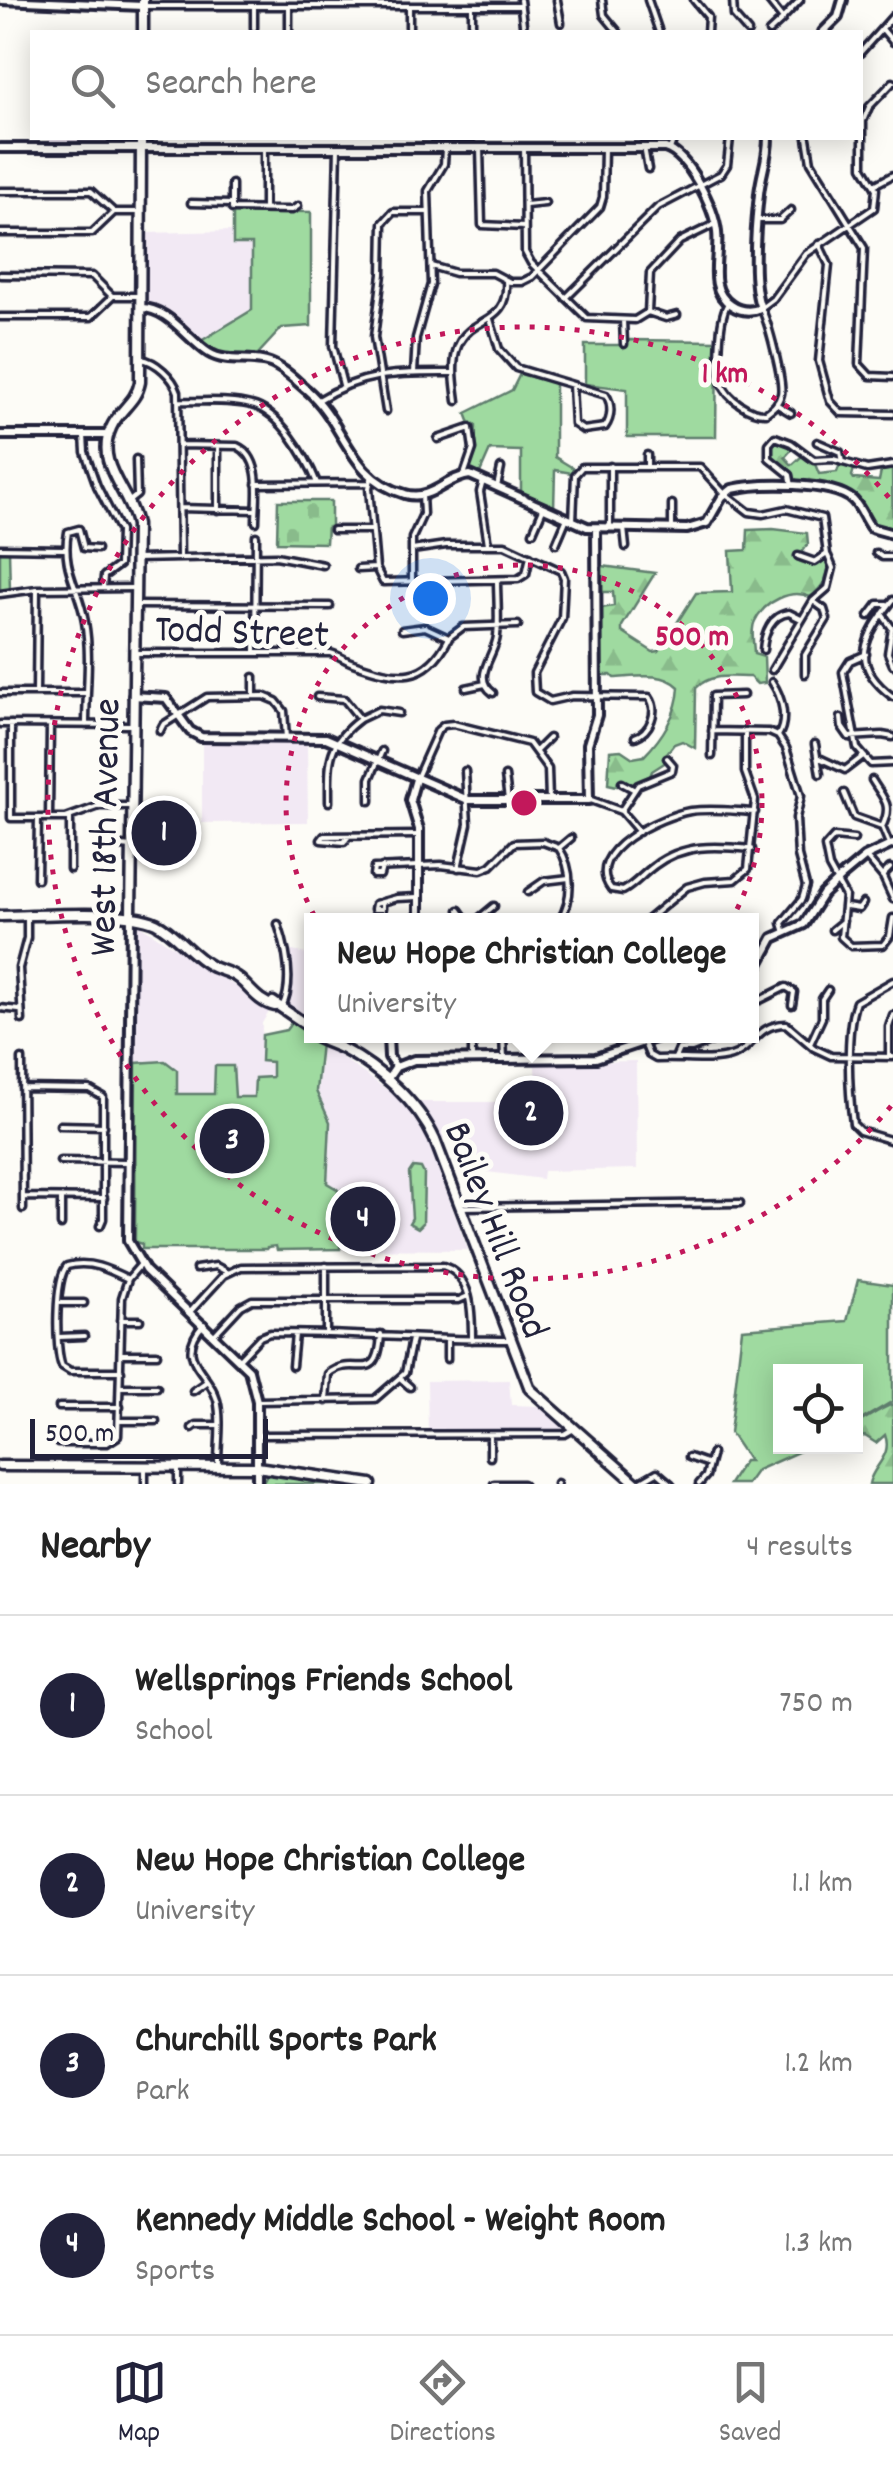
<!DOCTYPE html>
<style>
:root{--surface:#fff;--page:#f2f2f2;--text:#222;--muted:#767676;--line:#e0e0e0;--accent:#22223b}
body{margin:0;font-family:Dekko,sans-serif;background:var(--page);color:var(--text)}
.controls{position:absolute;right:30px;bottom:30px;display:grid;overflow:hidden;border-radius:0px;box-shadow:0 5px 25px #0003}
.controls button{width:90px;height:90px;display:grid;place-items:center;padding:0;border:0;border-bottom:2px solid var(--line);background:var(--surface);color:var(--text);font:50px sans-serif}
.scale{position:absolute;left:30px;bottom:25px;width:238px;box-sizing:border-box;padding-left:10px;border:5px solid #22223b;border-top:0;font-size:28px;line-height:35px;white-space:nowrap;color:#22223b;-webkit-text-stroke:8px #fdfcf7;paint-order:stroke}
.you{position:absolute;left:430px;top:598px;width:35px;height:35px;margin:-25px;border:8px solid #fff;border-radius:50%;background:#1a73e8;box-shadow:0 0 0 15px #1a73e833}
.badge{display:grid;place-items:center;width:65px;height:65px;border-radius:50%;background:var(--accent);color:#fff;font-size:32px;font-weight:700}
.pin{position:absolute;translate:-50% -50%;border:5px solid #fff;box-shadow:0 2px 10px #0006}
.popup{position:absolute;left:304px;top:913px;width:455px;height:130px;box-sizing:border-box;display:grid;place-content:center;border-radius:0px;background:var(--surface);filter:drop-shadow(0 2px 8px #0005);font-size:32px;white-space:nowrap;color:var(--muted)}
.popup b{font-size:38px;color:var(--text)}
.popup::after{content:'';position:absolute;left:50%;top:100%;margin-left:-20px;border:20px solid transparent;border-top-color:var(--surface)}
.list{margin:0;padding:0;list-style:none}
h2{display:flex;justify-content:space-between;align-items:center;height:130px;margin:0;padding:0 40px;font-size:42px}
h2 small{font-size:32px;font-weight:400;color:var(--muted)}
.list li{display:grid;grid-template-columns:65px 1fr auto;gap:30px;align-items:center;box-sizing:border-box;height:180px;padding:0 40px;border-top:2px solid var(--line)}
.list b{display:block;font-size:38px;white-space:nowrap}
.list p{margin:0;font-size:32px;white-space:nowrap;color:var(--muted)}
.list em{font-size:32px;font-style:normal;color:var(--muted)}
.icon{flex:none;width:55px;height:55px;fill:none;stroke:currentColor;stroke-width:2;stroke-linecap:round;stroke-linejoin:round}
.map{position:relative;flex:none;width:893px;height:1484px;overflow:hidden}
.search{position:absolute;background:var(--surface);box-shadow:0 5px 25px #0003;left:30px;right:30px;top:30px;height:110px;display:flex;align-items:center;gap:25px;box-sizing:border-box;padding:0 35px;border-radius:0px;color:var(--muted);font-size:38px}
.sheet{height:850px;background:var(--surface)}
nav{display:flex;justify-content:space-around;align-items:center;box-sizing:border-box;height:140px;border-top:2px solid var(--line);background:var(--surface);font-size:28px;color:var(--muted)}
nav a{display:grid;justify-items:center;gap:5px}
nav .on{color:var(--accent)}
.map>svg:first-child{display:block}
</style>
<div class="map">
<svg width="893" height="1484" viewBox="0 0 893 1484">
<defs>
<pattern id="forest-firs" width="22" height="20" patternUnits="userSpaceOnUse" patternTransform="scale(2.5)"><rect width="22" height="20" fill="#9fdaa0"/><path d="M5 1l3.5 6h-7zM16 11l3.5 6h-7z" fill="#89bb8b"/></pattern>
<pattern id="cemetery-stones" width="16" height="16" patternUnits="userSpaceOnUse" patternTransform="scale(2.5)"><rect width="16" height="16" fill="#9fdaa0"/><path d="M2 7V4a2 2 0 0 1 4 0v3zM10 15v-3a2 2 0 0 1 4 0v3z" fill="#89bb8b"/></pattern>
</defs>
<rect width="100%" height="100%" fill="#fdfcf7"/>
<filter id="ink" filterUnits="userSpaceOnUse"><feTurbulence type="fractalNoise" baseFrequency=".01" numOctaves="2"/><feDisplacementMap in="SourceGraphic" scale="20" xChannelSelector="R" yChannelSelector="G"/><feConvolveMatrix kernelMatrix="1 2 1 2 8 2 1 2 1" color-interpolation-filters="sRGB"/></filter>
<g filter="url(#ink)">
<!-- built -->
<path fill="#f2e9f4" d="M48 138H137V143H48Z
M233 231 252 244V311L201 341 162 310 144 304V233Z
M307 741 308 822 202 823V742Z
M138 924 271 1009 262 1023 261 1060 272 1061V1078L254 1097H235V1079L215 1094H177V1069L164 1061 136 1063Z
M288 950 311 955V1024L285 1007Z
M321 1043 393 1094 422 1126 468 1250 340 1249V1195L327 1183 329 1117 317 1098 315 1078 321 1063Z
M636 1061 637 1169 543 1171 542 1179 463 1169 473 1144 438 1137 418 1102H536L535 1063Z
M509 1380 511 1405 540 1406 566 1428V1431L428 1434 427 1381Z"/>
<!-- green -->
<path fill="#9fdaa0" stroke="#607e6e" stroke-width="2.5" d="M233 211 311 212V326L282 328 257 355 221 354 201 341 252 310V244H233Z
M628 340 717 341 716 437H627V389L585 384V345H627Z
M520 374 555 383V457L573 468 572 473 555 470 554 509 521 493V451L490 450 479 475 468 469C478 453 475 443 476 426L469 421 466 413 512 390Z
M0 550H9L10 591 0 592Z
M292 1022 321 1043 316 1091 330 1122 327 1183 337 1189 341 1195 342 1190H350V1213H340V1249L277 1250 276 1246 267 1247V1249H142V1244L135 1242 136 1063 165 1061 177 1070V1094H214L215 1066H233L235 1097H254L255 1078 272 1077V1062L261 1061 262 1035 286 1030Z
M413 1167 421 1168 424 1174 423 1223 418 1228 409 1223 412 1218 409 1173Z
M858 1280 893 1285V1401L856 1423V1372H780V1446L809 1447 757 1470 747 1484H729L744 1461H749L730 1433 742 1329 847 1321Z
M268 1472 349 1484H262Z"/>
<!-- forest -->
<path fill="url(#forest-firs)" stroke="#607e6e" stroke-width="2.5" d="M782 441 793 448 785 457 792 465 802 456 815 464 819 474 837 472 840 464 854 469 852 476 854 479 879 481 881 471 892 469 893 532 871 524 854 498 797 484C793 468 778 467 770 454L773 442Z
M773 529 807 533 808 544 797 560C808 565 814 567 825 560L829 564C827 580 822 588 810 597 791 588 764 602 755 621 750 630 754 643 754 654L764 657 765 683 757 684 750 677C730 677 711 673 696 688L695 748 682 741 674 744 663 758 666 762 652 771 649 779 633 786 622 780 617 786 608 784 610 751 621 750 633 758 644 756C662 738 678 713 679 687 663 671 635 677 614 678L611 675H602L601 608 614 606 613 592H602V566L655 573 622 626V632L653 652 659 651 696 593 732 592 730 551 747 550 748 530Z
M893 1404V1484H869C872 1466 893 1457 885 1435L876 1443 865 1436 856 1438V1424C869 1417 881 1408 893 1404Z"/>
<!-- cemetery -->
<path fill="url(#cemetery-stones)" stroke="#607e6e" stroke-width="2.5" d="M278 501H331V527L327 528 326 543 277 542Z"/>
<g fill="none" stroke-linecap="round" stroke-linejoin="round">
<defs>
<path id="minor" d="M520 0 524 32
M557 0 561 23
M602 0 604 15 618 32
M648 0 659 32
M694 0 708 17 707 32
M733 0 734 16 748 32
M768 0 783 19 769 32
M143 6H520
M783 18 800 0
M254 28V6
M883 30 893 42
M289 32V6
M409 32V6
M472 32V6
M860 53 893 16
M807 138 811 162 864 248 859 364 870 376 893 377
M644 147 648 169
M264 148V209
M338 148 333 346 343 385
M480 148 482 225 524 227
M524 148 525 252 531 263 587 318 635 320 648 312
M670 149 674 138
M232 184V209L292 210 298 206
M874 185 893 175
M0 191H91L114 212H140
M191 203 231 204
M526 205 545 203
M758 220H780L791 210
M0 233H92L114 212
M819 244 829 265 819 361 830 401 841 413 893 414
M431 266 455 273H493L510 282H522L532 277 600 207 603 197 604 148
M0 275 92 276 112 296H139
M566 298 658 207 721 174 727 165 730 138
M727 305C719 319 717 367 722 383 727 399 751 414 766 413 773 408 779 403 781 394 784 382 768 321 761 308L773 299 806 254 874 208 876 189 863 167V121L869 107 893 82
M677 315 666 318 648 312 650 273 680 241 715 224
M0 317H91L112 297
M490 319 499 349 516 368 606 395C612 404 612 418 605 427L583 430 574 424 572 385
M623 320 624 344
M141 359C156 361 173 377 178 392L180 556
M414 373 416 338 431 284 428 191 444 164 445 148
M179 401C202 402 229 399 251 405 280 411 307 458 317 483
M317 401C365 371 400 373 454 373
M457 401C455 384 451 363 458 346 471 315 509 326 506 281
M776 404 791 413
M386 411 374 337 382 274 383 223 393 212H428
M84 435 85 452 97 486 120 531 119 565 104 576 103 588
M438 439 470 428 473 449 464 475
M817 442 840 452 842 462
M179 445 237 446C264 458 256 498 256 522
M218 446V510
M647 455V466
M610 466V527
M371 479 369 488 376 568 383 582 518 579 526 574 530 556
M483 481 480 492 488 544
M256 484 369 483
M792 486 790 475 769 458V444L775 437 791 443 814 460 833 459 867 469 893 465
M497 487 501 468
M128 502 137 495 136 459
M180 508 255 510
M573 521 575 475 582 467H700L722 491 749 512 763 514 786 509 822 518 827 554 815 562 798 556
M624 528 626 547
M672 529V504
M333 530H372
M533 532 543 509
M556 544 567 518
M0 548 64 549
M412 550 446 545H505L561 571 564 578 562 618 534 673 535 692 550 701 572 696 649 697C659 711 650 732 635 737
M876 553 882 557H893
M135 559 276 556 323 565
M358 569 376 568
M412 583V538L423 514 422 495
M0 594 37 589 135 588
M893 600C864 637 848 664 893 697
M135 605 330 606
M882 614 892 628 888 653 893 665
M869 616 878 604H887
M451 636 463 627 518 625
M763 650C764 634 771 615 789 613L801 619
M255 651 256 536
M134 653H330C339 655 344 660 353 663 398 679 426 684 449 638L425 627 402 630
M866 654 850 661 843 672 857 748 871 764 893 763
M772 670 813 601 828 588 833 568 828 556
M805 674V655L827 619 824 609 813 601
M772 682C782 697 788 720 778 736
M466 688 485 684
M0 693H85
M36 693 37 589
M493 693C471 677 495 656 497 636 499 618 497 598 497 580
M254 696V677
M317 697 344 699 360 719 379 710 399 713
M841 718 842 727 849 737 882 735 893 737
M0 724 130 725
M11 724V818H66L99 806H131
M86 725C86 691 91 655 85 622 79 587 61 569 68 532L79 529 84 548 97 549
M160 731 163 725 207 697 264 696 276 701 284 711 286 738
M712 731 769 732 778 736 786 748 801 796 796 818 798 856 806 886 802 899 782 923 785 933
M815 744 820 774
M536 751 549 738
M712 756 713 696 743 695
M817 757 845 770 862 757
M505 776 508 800
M417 777 438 730 444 725 453 724 529 743 548 769 549 800
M872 780C884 800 893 804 882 827
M622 783 633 789
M844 793 854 817 882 827 889 844
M591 800 621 811 639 832
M370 801V779L382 751
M329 802C329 763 326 744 360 719
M621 811 638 785 672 771 673 765 667 758
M49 818 50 725
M349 836 344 842 321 840 324 836 419 835
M98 838 104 844 131 847
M854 839 834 837 825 847 829 867 845 896 841 937 851 946 883 945 890 936 893 918
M752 849C716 846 684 843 654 866 643 874 634 885 623 891L611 889C582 851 662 816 690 811 712 808 733 811 755 812
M866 857 883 877 893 899
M382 867 380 875H373L374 868 441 865 481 870 491 866 514 843 543 842 559 848
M458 868 468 824 465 771
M70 869V818
M882 876 890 868
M37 879 38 818
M528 892 544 881 569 878
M382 902V909H374L375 904 397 898 418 897
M846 907 859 909 863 903
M459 910 466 920
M477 920 494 906
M560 920C573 899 573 869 559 848L571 838
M647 920 687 887 705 882 735 880 748 869 755 800 745 772V731
M278 924C286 948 294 984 282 1007
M832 930 843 921
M893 981 856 1002C845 1030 849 1093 853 1124L860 1131 893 1141
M751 999 760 1000 786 987 794 992 792 1005
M0 1008 19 1010
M751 1012 756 1000
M22 1020 19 968 27 938V916
M366 1036H388
M503 1036 504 1059
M641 1036 649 1055 656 1059C679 1057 709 1063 731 1056 753 1050 756 1024 786 1024L814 1048 831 1056 893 1057
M810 1044 822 1018V999L828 990
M889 1055V1027L893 1015
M675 1058 679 1049H692L725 1036
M22 1059 23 1209
M472 1059V1036
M22 1088 89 1089 103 1097V1219L100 1226
M60 1125 104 1126
M60 1161 128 1162
M23 1197 104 1198
M460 1207 740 1203
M61 1225V1198
M196 1269 216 1266 227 1272
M59 1303H84
M190 1312 224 1275 241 1267 443 1266C473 1275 472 1315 472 1340
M121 1320H140
M204 1324C173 1359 208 1369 217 1400 222 1419 218 1444 218 1463
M326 1331V1266
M215 1334 241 1306 252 1300H459L468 1296
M59 1337 84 1336
M121 1354H157
M240 1358 260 1337 270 1333C350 1333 429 1340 510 1340
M447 1359V1340
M292 1366 295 1334
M121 1371H70L62 1366C55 1350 55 1278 67 1266 90 1260 108 1269 128 1279
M401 1379 410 1387
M121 1387H157
M193 1391 206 1382
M257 1401 375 1399 405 1373 412 1339
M326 1401 328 1374C355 1352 378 1389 381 1334
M59 1407H120
M120 1421H156
M192 1428 196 1425H218
M257 1435 565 1434 574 1429
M490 1437V1457
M58 1443H107L118 1436 122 1298 128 1279 140 1265
M689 1457 709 1464
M557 1483V1484
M638 1483 657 1472 671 1484
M145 1484V1466
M178 1484V1466
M494 1484H523
M699 1484 706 1476 712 1453"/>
<path id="tertiary" d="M2 0 143 6
M823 32 838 17 843 0
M0 148H665C689 155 714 208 717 232 720 258 706 288 731 305 741 312 751 312 761 308 750 283 756 222 759 194 761 174 768 158 768 138
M140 308C168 307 187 339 209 353 227 364 250 356 270 363 284 368 296 381 307 390 346 424 348 478 405 494 431 502 446 477 470 475L587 527 687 529 707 523 722 497 732 489C759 483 831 481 853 500 861 508 864 519 871 528L893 534
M0 435H108
M133 696 166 698 190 731 201 737 326 738 468 800H589L588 744 597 715 596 528
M416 779 410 800 419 829V920
M131 916 128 1241 145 1270 249 1370 257 1401V1484
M751 979 773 938 804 924 823 894 841 877 865 857 893 844
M388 1036 389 1057 396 1067
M387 1080 396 1067 414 1060 596 1058 661 1036"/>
<path id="secondary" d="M143 32V0
M0 916C38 916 124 908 156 923 177 934 189 954 211 966 220 971 230 971 239 979 251 989 258 1002 275 1006
M131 916 136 525C130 491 94 465 111 428 119 409 136 403 140 382L141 138
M273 1002 311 1028
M314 1036C324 1042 333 1044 343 1049 379 1068 418 1102 435 1140L530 1389 637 1484
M0 1466 257 1467 371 1484"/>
</defs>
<!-- minor casing -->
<use href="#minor" stroke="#22223b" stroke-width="11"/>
<!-- tertiary casing -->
<use href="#tertiary" stroke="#22223b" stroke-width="14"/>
<!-- secondary casing -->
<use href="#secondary" stroke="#22223b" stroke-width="15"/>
<!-- minor -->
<use href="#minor" stroke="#fdfcf7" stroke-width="4"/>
<!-- tertiary -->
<use href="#tertiary" stroke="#fdfcf7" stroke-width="6"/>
<!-- secondary -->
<use href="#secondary" stroke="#fdfcf7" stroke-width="8"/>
</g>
</g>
<!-- distance rings -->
<g fill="none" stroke="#c2185b" stroke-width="5" stroke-dasharray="5 10">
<circle cx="524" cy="803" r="238"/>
<path d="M891 1106A476 476 0 1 1 891 500"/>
</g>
<g text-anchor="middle" stroke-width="10" stroke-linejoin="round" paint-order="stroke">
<!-- street labels -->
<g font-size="40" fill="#22223b" stroke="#fdfcf7">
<text transform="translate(242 629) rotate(2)" y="14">Todd Street</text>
<text transform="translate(102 827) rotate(-89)" y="14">West 18th Avenue</text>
<text transform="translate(499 1229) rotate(69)" y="14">Bailey Hill Road</text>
</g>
</g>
<circle cx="524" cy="803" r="15" fill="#c2185b" stroke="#fdfcf7" stroke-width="5"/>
<g font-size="30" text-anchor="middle" font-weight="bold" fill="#c2185b" stroke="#fdfcf7" stroke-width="10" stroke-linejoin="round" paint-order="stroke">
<text x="725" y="382">1 km</text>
<text x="692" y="645">500 m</text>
</g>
</svg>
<div class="controls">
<button><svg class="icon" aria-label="locate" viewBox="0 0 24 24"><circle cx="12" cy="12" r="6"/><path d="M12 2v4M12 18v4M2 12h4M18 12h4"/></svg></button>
</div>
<div class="scale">500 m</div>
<div class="you"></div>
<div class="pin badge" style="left:164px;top:833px">1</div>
<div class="pin badge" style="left:531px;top:1113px">2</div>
<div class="popup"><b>New Hope Christian College</b>University</div>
<div class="pin badge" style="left:232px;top:1141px">3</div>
<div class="pin badge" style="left:363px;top:1219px">4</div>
<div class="search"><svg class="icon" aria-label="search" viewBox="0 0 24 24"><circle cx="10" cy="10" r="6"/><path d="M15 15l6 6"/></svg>Search here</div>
</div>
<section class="sheet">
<h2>Nearby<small>4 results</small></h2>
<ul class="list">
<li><span class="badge">1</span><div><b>Wellsprings Friends School</b><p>School</p></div><em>750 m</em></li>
<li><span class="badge">2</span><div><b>New Hope Christian College</b><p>University</p></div><em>1.1 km</em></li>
<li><span class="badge">3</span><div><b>Churchill Sports Park</b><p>Park</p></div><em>1.2 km</em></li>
<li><span class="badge">4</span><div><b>Kennedy Middle School - Weight Room</b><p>Sports</p></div><em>1.3 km</em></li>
</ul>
</section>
<nav>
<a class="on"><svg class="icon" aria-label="map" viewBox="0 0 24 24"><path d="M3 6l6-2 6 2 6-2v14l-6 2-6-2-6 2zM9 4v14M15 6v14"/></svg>Map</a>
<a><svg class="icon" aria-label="directions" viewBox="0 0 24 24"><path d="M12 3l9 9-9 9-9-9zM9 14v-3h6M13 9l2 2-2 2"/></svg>Directions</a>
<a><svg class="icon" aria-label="saved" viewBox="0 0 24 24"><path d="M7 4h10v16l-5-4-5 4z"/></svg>Saved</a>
</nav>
